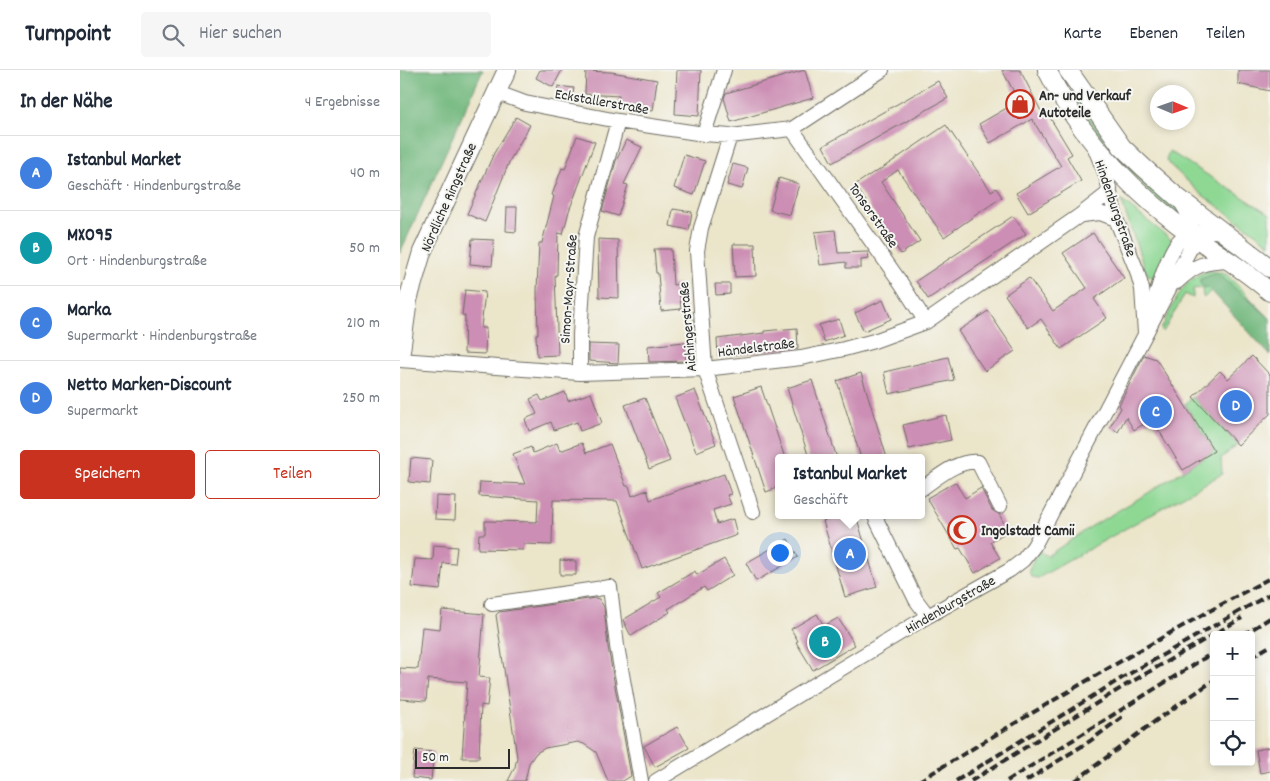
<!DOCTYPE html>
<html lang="de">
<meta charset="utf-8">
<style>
:root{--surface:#fff;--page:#f6f6f7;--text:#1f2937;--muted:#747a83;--line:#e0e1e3;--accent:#c8321e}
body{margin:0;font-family:Dekko,sans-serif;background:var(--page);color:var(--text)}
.controls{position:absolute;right:15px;bottom:15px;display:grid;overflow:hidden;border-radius:5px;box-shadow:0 2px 8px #0003}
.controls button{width:45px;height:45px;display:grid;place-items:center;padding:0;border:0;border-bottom:1px solid var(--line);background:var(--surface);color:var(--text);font:25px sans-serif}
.compass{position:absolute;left:750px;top:15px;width:45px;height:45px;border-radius:50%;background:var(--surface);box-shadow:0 2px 8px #0003;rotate:92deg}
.scale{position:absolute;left:15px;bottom:12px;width:95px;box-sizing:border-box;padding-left:5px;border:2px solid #2b2b2b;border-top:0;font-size:14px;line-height:18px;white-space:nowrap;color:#2b2b2b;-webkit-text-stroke:4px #f6f6f2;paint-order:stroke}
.you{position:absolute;left:379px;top:482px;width:18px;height:18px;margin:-12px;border:4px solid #fff;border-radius:50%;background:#1a73e8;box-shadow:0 0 0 8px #1a73e833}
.badge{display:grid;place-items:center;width:32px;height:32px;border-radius:50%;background:var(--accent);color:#fff;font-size:16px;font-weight:700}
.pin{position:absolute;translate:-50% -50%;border:2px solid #fff;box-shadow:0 1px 5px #0006}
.popup{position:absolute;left:375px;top:384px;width:150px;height:65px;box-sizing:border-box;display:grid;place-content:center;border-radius:5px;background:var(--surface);filter:drop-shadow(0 1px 4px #0005);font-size:16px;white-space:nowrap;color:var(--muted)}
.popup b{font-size:19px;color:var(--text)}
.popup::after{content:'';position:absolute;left:50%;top:100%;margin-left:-10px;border:10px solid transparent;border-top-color:var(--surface)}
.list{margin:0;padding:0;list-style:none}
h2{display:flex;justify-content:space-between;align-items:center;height:65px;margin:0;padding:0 20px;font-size:21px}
h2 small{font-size:16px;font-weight:400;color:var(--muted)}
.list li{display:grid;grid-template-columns:32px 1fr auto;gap:15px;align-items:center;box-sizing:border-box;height:75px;padding:0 20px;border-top:1px solid var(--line)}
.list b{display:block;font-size:19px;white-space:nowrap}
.list p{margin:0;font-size:16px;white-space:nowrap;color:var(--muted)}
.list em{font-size:16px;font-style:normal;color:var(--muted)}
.actions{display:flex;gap:10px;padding:15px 20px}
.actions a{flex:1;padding:11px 0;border:1px solid var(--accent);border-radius:5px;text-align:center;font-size:18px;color:var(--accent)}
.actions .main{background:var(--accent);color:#fff}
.icon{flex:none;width:28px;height:28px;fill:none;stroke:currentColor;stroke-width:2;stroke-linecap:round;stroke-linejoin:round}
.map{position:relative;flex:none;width:870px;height:711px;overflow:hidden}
header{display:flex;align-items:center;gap:30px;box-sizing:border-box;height:70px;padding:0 25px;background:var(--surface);border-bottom:1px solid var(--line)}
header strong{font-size:24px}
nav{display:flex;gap:28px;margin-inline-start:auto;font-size:18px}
.search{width:350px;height:45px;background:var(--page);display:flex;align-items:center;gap:12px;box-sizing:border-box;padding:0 18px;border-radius:5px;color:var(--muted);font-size:19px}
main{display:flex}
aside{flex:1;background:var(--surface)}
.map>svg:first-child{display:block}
</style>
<header>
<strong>Turnpoint</strong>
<div class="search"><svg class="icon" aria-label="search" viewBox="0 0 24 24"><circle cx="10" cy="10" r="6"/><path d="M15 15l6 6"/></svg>Hier suchen</div>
<nav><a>Karte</a><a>Ebenen</a><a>Teilen</a></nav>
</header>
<main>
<aside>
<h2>In der Nähe<small>4 Ergebnisse</small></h2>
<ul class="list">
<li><span class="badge" style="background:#3f7fe0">A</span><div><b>Istanbul Market</b><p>Geschäft · Hindenburgstraße</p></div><em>40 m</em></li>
<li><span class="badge" style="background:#0f9aa8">B</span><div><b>MX095</b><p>Ort · Hindenburgstraße</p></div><em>50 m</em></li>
<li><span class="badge" style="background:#3f7fe0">C</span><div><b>Marka</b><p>Supermarkt · Hindenburgstraße</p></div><em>210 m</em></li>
<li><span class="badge" style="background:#3f7fe0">D</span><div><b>Netto Marken-Discount</b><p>Supermarkt</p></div><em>250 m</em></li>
</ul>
<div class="actions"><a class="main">Speichern</a><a>Teilen</a></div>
</aside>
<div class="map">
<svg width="870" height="711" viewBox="0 0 870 711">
<rect width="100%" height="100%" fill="#f6f6f2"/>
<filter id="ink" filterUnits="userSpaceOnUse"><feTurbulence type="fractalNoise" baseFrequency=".02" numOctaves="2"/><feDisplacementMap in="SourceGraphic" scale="10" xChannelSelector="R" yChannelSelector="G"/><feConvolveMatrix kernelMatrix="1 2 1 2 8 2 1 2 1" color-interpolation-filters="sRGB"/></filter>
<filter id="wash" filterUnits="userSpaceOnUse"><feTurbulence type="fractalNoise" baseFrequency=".0096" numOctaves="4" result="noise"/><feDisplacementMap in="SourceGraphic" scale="20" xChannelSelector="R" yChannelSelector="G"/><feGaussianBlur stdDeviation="1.12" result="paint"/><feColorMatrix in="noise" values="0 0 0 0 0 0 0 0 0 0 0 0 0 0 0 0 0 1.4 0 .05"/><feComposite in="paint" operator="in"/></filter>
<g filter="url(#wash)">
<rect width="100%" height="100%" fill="#ebe5ca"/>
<!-- green -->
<path fill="#8ed894" stroke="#5c8260" d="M674 26 710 74 775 134 786 151 753 126 707 77 672 27Z
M769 81 870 144V174L801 124 766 91Z
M721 130 772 170 755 208 749 206 745 200Z
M810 201 819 202 827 205 870 248 850 230 809 218 811 221 804 228 803 227 802 218 793 219V228L785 224 763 262 761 259C773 237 783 205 810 201Z
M793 327 838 375 821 388 822 404 638 508 631 507C627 498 634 488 639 481L647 486 692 456 748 423 814 381 785 334Z"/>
<!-- forest -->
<path fill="#72b87e" stroke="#4e7254" d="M0 0H83L0 183Z
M817 203 870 248V285L809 218 803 217 800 213V209Z"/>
<g id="blocks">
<!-- building -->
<path fill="#cc8eb4" d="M140 0H162L153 17 136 8Z
M277 0H301L299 46 275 44Z
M405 0 413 28 331 52 324 28 326 23Z
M602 0H620L642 43 646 41 672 84 667 87 681 111 628 143 616 123 661 96 632 49 590 73 579 54 619 31Z
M838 0H870V21L838 14Z
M186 1 211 2 257 10 253 41 218 35 219 26 185 24Z
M538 11 548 28 432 93 423 76Z
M158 16 174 18 172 29 157 28Z
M116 47 130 55 110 90 85 152 67 144 94 83Z
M546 55 591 121 596 118 602 127 544 167 498 100 481 112 520 171 501 184 455 115 474 102 475 103Z
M177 66 195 72 169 141 163 164 158 163 157 205H155L158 285 137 286 136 264H138L137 221 139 173H142L154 126 152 125 162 98 165 99Z
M226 70 242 77 224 114 228 115 218 146 202 141 216 91Z
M284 85 305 91 294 125 274 118Z
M333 94 348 98 342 119 327 115Z
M379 108 399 114 390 145 370 140Z
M107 137H117L116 162 106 161Z
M273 139 292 142 289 160 270 156Z
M613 146 626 164 528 229 516 211Z
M435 160 438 183 468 182 469 189 461 190V198H446V192L420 195 415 162Z
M693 163 724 208 694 229 707 248 661 279 641 249 628 258 605 225 629 208 653 241 687 218 663 183Z
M72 169 94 170 92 196 70 194Z
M198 169 218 170 219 228 199 227Z
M333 174H355L356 206 335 207Z
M254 179H271L273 215 279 214 281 239 261 241 258 203H256Z
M315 214H330V224L316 225Z
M65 220 85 222 81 258H86L85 284 64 283 65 246 62 245Z
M483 230 491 249 464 261 455 243Z
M588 241 615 281 585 301 558 261Z
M439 249 444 265 424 272 419 255Z
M397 258 398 279 318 286 317 269 364 263V261Z
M284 272 286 291 249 292 248 276Z
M189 274 219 275 218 293 189 291Z
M744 285 756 289 814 381 783 400 752 349 734 360 726 347 718 362 710 357 721 338 719 335Z
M852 286 870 305V344L838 375 793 327 820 301 828 309Z
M548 287 554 310 489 324 484 302Z
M461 303 487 388H461L437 311Z
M412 310 437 388H409L387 318Z
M361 317 385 388H379V417L366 422 334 326Z
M295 320 316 374 296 382 275 328Z
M165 322 168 331 191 323 202 353 180 361 177 352 154 360 151 352 129 361 125 349 137 344 130 329 139 325 142 331Z
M245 328 270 391 249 399 225 335Z
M546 345 551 370 509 379 503 355Z
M157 373 160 381 182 373 186 383 210 374 226 416H229L232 426 247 420 250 430 324 404 331 424 327 425 331 434 313 440 317 454 333 449 337 465 242 499 217 431 153 430 152 475 124 474 123 480 78 479 79 464H85V451L137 452 138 430 79 426 80 412 125 414 113 384 131 377 133 383Z
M11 388 32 390 30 414 9 412Z
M555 412 565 428 581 418 592 440 599 444 608 461 590 472 600 488 575 503 560 478 557 479 527 428Z
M36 426 56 427 55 450 35 449Z
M445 445H456L477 517 445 527 423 451Z
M388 469 398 487 356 511 346 493Z
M34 475 57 477 55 494 43 493 40 520 12 517 15 489 33 490Z
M324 489 333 505 307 521 304 517 268 539 270 542 231 566 223 550 261 527 258 523 295 501 297 505Z
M160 490 176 491V505H160Z
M195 528 199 529 204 537 208 577 231 706 223 711H208L196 682 184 674 178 672 145 678 136 683 129 693 125 711H108L115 697 117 687 96 545 99 542Z
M42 540 84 544 79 607 90 608 87 636 81 635 79 688H62L67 612 28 609 26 631 0 629V598L18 599 22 557 40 559Z
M417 544 424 556 438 548 455 575 413 600 396 572 398 571 391 559Z
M277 657 289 678 255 697 244 676Z
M870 677V701L860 703 856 680Z
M15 680 34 682 31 710 12 708Z"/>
</g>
</g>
<g filter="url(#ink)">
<use href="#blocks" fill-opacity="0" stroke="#6e6c63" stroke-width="1"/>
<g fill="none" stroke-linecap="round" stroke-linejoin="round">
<defs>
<path id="minor" d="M95 22 125 33 218 51 304 64 330 66 392 59 482 0
M392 59 501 213 526 252
M304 64 324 0
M330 66 301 158 297 181 305 299 353 442
M696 81 706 105 716 149 737 201 742 219 745 263
M682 145 700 143 716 149
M777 212C796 194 804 192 830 191
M751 243C756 226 768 178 782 168 794 161 811 160 824 162
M0 290 180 303 305 299 401 288 444 279 474 271 526 252 679 146 706 125 710 119
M180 303V265L186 167 218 51
M521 419C537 408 558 389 578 392L600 436
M478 445 476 449 516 530 528 546
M92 534 210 517 217 576 241 711
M256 711 528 546 610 500 623 490 634 476 791 177C796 161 790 146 781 132"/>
<path id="major" d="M647 0C676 60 720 109 772 150 803 175 839 195 870 222
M668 0 722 77 743 97 777 127 870 198
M0 288 8 230 22 182 107 0"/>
</defs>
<!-- minor casing -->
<use href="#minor" stroke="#6e6c63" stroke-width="16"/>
<!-- major casing -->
<use href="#major" stroke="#6e6c63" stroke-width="20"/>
<!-- minor -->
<use href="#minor" stroke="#fff" stroke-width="14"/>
<!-- major -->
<use href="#major" stroke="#fff" stroke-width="18"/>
<!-- rail -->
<path stroke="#2b2b2b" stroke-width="4" stroke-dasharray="8 4" stroke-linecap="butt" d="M843 565 870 548
M851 587 870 576
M519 711C634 641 751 572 870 508
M556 711 722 608 870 524
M571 711 726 615 842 548
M607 711 814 582
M626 711 690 671 722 647
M675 711 754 652 814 610"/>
</g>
</g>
<!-- icons -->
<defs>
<symbol id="shop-ring" viewBox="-11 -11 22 22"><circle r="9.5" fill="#f6f6f2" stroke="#c8321e" stroke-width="1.5"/><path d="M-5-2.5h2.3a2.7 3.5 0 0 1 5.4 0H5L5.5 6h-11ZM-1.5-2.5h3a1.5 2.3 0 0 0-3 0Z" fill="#c8321e"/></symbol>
<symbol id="mosque-ring" viewBox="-11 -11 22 22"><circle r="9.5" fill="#f6f6f2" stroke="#c8321e" stroke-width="1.5"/><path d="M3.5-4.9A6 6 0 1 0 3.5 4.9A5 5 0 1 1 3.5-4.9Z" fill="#c8321e"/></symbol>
</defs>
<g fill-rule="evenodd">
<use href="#shop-ring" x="604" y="18" width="32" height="32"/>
<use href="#mosque-ring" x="546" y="444" width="32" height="32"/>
</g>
<g text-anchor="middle" stroke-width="4" stroke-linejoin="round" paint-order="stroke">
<!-- poi labels -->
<g font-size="15" font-weight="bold" fill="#2b2b2b" stroke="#f6f6f2" text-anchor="start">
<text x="639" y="30">An- und Verkauf<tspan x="639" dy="17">Autoteile</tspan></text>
<text x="581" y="465">Ingolstadt Camii</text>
</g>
<!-- street labels -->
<g font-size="15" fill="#2b2b2b" stroke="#f6f6f2">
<text transform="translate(202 31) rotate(10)" y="5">Eckstallerstraße</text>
<text transform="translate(48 127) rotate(-66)" y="5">Nördliche Ringstraße</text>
<text transform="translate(716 138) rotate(71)" y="5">Hindenburgstraße</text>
<text transform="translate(474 145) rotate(55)" y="5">Tonsorstraße</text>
<text transform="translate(168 219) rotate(-86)" y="5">Simon-Mayr-Straße</text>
<text transform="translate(287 257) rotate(-95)" y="5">Aichingerstraße</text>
<text transform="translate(356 277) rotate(-7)" y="5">Händelstraße</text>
<text transform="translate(550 534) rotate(-30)" y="5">Hindenburgstraße</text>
</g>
</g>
</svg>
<div class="controls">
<button>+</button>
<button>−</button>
<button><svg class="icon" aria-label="locate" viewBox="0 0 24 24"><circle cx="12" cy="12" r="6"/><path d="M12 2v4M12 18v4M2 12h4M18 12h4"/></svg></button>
</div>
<svg class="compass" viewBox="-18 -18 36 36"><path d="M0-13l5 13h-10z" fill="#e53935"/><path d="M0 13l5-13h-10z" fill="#747a83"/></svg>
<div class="scale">50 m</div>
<div class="you"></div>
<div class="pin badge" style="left:450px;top:484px;background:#3f7fe0">A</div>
<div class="popup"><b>Istanbul Market</b>Geschäft</div>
<div class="pin badge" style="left:425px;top:572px;background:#0f9aa8">B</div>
<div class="pin badge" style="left:756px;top:342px;background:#3f7fe0">C</div>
<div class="pin badge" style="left:836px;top:336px;background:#3f7fe0">D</div>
</div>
</main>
